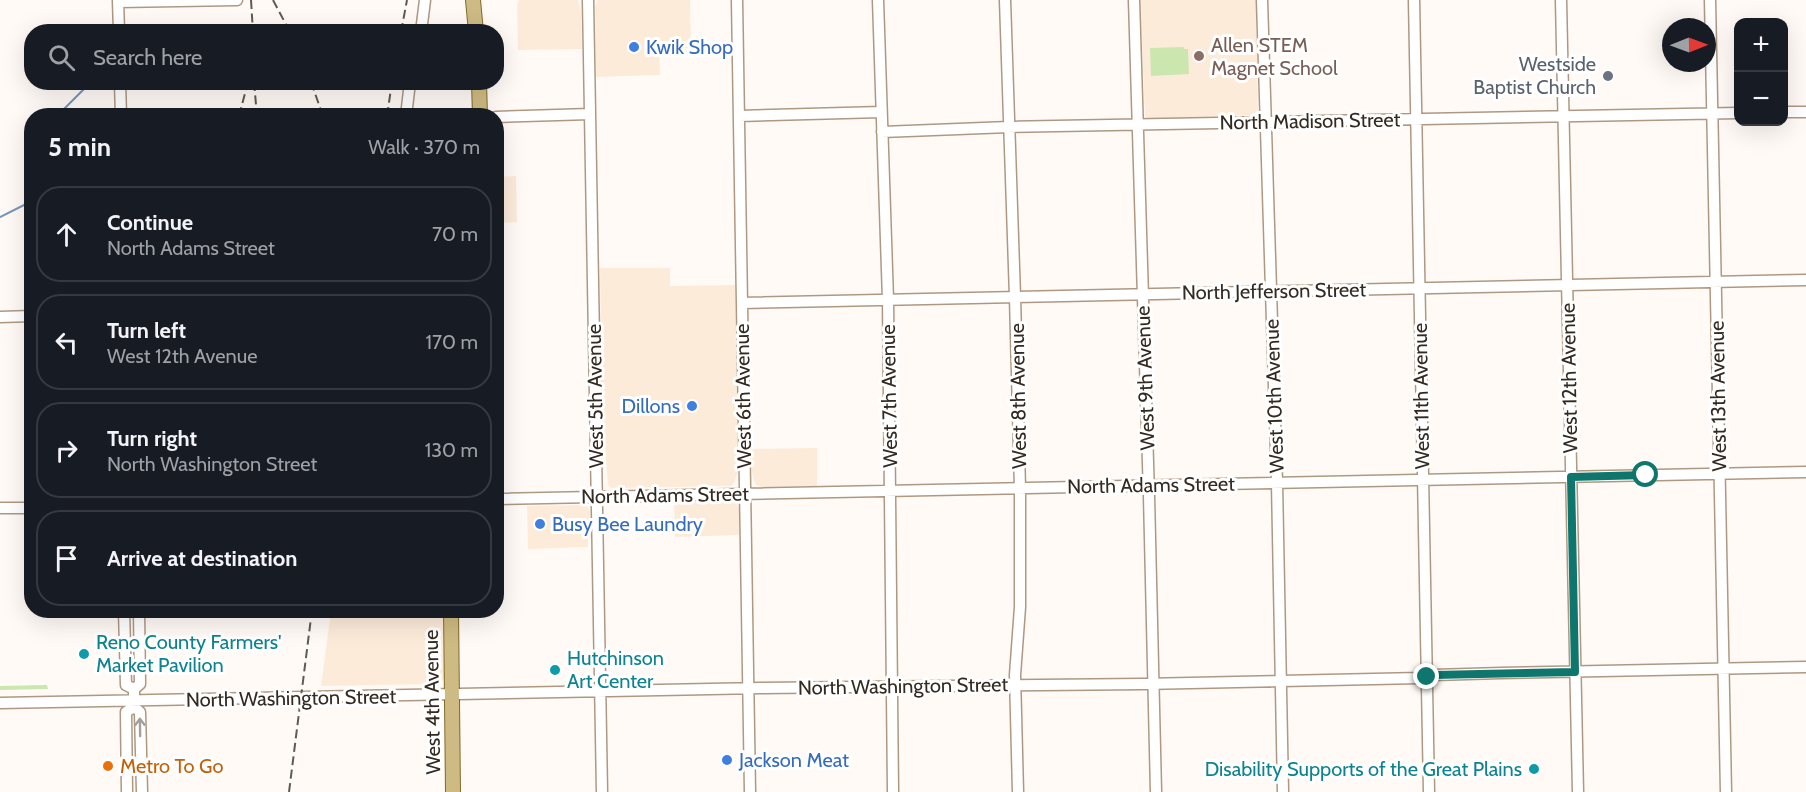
<!DOCTYPE html>
<meta charset="utf-8">
<style>
:root{--surface:#171b24;--page:#242831;--text:#f1f3f6;--muted:#9ea1a6;--line:#363941}
body{margin:0;font-family:Cabin,sans-serif;background:var(--page);color:var(--text)}
.controls{position:absolute;right:18px;top:18px;display:grid;overflow:hidden;border-radius:12px;box-shadow:0 6px 24px #0002}
.controls button{width:54px;height:54px;display:grid;place-items:center;padding:0;border:0;border-bottom:2px solid var(--line);background:var(--surface);color:var(--text);font:30px sans-serif}
.compass{position:absolute;left:1662px;top:18px;width:54px;height:54px;border-radius:50%;background:var(--surface);box-shadow:0 6px 24px #0002;rotate:89deg}
.stop{position:absolute;width:18px;height:18px;margin:-14px;border:4px solid #0f766e;border-radius:50%;background:#fff}
.stop.end{background:#0f766e;border-color:#fff;box-shadow:0 2px 6px #0008}
.list{margin:0;padding:0;list-style:none}
h2{display:flex;justify-content:space-between;align-items:center;height:78px;margin:0;padding:0 24px;font-size:26px}
h2 small{font-size:20px;font-weight:400;color:var(--muted)}
.list li{display:grid;grid-template-columns:39px 1fr auto;gap:18px;align-items:center;box-sizing:border-box;height:96px;margin:0 12px 12px;padding:0 12px;border:2px solid var(--line);border-radius:24px}
.list b{display:block;font-size:22px;white-space:nowrap}
.list p{margin:0;font-size:20px;white-space:nowrap;color:var(--muted)}
.list em{font-size:20px;font-style:normal;color:var(--muted)}
.icon{flex:none;width:33px;height:33px;fill:none;stroke:currentColor;stroke-width:2;stroke-linecap:round;stroke-linejoin:round}
.map{position:relative;flex:none;width:1806px;height:792px;overflow:hidden}
.search{position:absolute;background:var(--surface);box-shadow:0 6px 24px #0002;left:24px;top:24px;width:480px;height:66px;display:flex;align-items:center;gap:15px;box-sizing:border-box;padding:0 21px;border-radius:24px;color:var(--muted);font-size:22px}
.panel{position:absolute;background:var(--surface);box-shadow:0 6px 24px #0002;left:24px;top:108px;width:480px;height:510px;border-radius:24px}
.map>svg:first-child{display:block}
</style>
<div class="map">
<svg width="1806" height="792" viewBox="0 0 1806 792">
<rect width="100%" height="100%" fill="#fffaf5"/>
<!-- built -->
<path fill="#fdebda" d="M519 0H578L581 11 582 49 518 50 517 5Z
M598 0H690L691 48 659 49 660 75 596 77 595 6Z
M1140 0H1256L1258 115 1149 119 1145 117Z
M516 176 517 222 497 223V177Z
M600 268H670V286L735 285 738 472 734 483 731 486 615 488H611L608 485 602 407Z
M817 448V486L761 487 755 484 752 472 751 449Z
M674 502H735L739 508V535L675 537Z
M583 505 588 507 590 511 591 536 588 540V547L528 549 527 506Z
M331 611H443L444 678 442 681 436 684 321 686Z"/>
<!-- green -->
<path fill="#cbe6ae" d="M1184 47V49H1188L1189 74 1151 76 1150 48Z
M47 685 48 689 0 690V686Z"/>
<g fill="none" stroke-linecap="round" stroke-linejoin="round">
<!-- stream -->
<path stroke="#7896b9" stroke-width="2" d="M57 116 91 82
M0 217 32 201"/>
<defs>
<path id="minor" d="M118 0 119 32
M588 0 602 792
M737 0 750 792
M878 0 888 300 893 792
M1005 0 1015 297 1020 489V607L1015 675 1018 792
M1134 0 1149 496 1156 792
M1262 0 1277 483 1283 792
M1414 0 1429 792
M1561 0 1578 792
M1710 0 1726 792
M118 2 237 0
M421 32 425 0
M120 82 121 116
M1784 112H1806
M406 116 410 82
M739 116 881 112
M496 117 590 114
M882 132 1009 127 1738 113
M742 303 1806 280
M0 317 32 316
M496 499 1806 472
M0 508H32
M124 610 126 685 134 689
M134 689V707L140 712 142 792
M134 689 140 684 139 610
M0 703 761 688 1143 684 1420 678 1434 675 1501 673 1806 667
M127 792 126 712 134 707"/>
<path id="major" d="M473 0 476 32
M479 82 480 116
M451 610 453 792"/>
</defs>
<!-- minor casing -->
<use href="#minor" stroke="#af9882" stroke-width="13"/>
<!-- major casing -->
<use href="#major" stroke="#826a2b" stroke-width="16"/>
<!-- minor -->
<use href="#minor" stroke="#fff" stroke-width="10"/>
<!-- major -->
<use href="#major" stroke="#ceba83" stroke-width="14"/>
<!-- rail -->
<path stroke="#625a52" stroke-width="2" stroke-dasharray="9 4.5" stroke-linecap="butt" d="M251 0 253 32
M273 0 290 32
M401 32 407 0
M254 82 257 116
M311 82 323 116
M239 116 248 82
M387 116 392 82
M289 792 312 610"/>
</g>
<!-- one-way arrows -->
<defs><path id="oneway-shaft" d="M-6 0H5M1.5-3L5.5 0L1.5 3" fill="none" stroke-width="1.6" stroke-linecap="round" stroke-linejoin="round" transform="scale(1.5)"/></defs>
<use stroke="#a39f9b" href="#oneway-shaft" transform="translate(140 727) rotate(-91)"/>
<g fill="none" stroke-linecap="round" stroke-linejoin="round">
<!-- route -->
<path stroke="#0f766e" stroke-width="8" d="M1427 677 1434 675 1575 672 1571 477 1646 475"/>
</g>
<!-- markers -->
<g fill="#3f7fe0" stroke="#fff" stroke-width="2">
<circle cx="634" cy="47" r="6"/>
<circle cx="692" cy="406" r="6"/>
<circle cx="540" cy="524" r="6"/>
<circle cx="727" cy="760" r="6"/>
</g>
<circle fill="#8d6e63" stroke="#fff" stroke-width="2" cx="1199" cy="56" r="6"/>
<circle fill="#6b7280" stroke="#fff" stroke-width="2" cx="1608" cy="76" r="6"/>
<g fill="#0f9aa8" stroke="#fff" stroke-width="2">
<circle cx="84" cy="654" r="6"/>
<circle cx="555" cy="670" r="6"/>
<circle cx="1534" cy="769" r="6"/>
</g>
<circle fill="#e8710a" stroke="#fff" stroke-width="2" cx="108" cy="766" r="6"/>
<g text-anchor="middle" stroke-width="6" stroke-linejoin="round" paint-order="stroke">
<!-- education labels -->
<g font-size="20" fill="#785e54" stroke="#fff" text-anchor="start">
<text x="1211" y="52">Allen STEM<tspan x="1211" dy="23">Magnet School</tspan></text>
</g>
<!-- shop labels -->
<g font-size="20" fill="#366cbe" stroke="#fff" text-anchor="start">
<text x="646" y="54">Kwik Shop</text>
<text x="680" y="413" text-anchor="end">Dillons</text>
<text x="552" y="531">Busy Bee Laundry</text>
<text x="739" y="767">Jackson Meat</text>
</g>
<!-- worship labels -->
<g font-size="20" fill="#5b616d" stroke="#fff" text-anchor="end">
<text x="1596" y="71">Westside<tspan x="1596" dy="23">Baptist Church</tspan></text>
</g>
<!-- street labels -->
<g font-size="20" fill="#332a21" stroke="#fff">
<text transform="translate(1310 121) rotate(-1)" y="7">North Madison Street</text>
<text transform="translate(1274 291) rotate(-1)" y="7">North Jefferson Street</text>
<text transform="translate(1145 378) rotate(-92)" y="7">West 9th Avenue</text>
<text transform="translate(1569 378) rotate(-91)" y="7">West 12th Avenue</text>
<text transform="translate(595 396) rotate(-91)" y="7">West 5th Avenue</text>
<text transform="translate(743 396) rotate(-91)" y="7">West 6th Avenue</text>
<text transform="translate(889 396) rotate(-91)" y="7">West 7th Avenue</text>
<text transform="translate(1018 396) rotate(-91)" y="7">West 8th Avenue</text>
<text transform="translate(1274 396) rotate(-92)" y="7">West 10th Avenue</text>
<text transform="translate(1421 396) rotate(-91)" y="7">West 11th Avenue</text>
<text transform="translate(1718 396) rotate(-91)" y="7">West 13th Avenue</text>
<text transform="translate(1151 485) rotate(-1)" y="7">North Adams Street</text>
<text transform="translate(665 495) rotate(-1)" y="7">North Adams Street</text>
<text transform="translate(903 686) rotate(-1)" y="7">North Washington Street</text>
<text transform="translate(291 698) rotate(-1)" y="7">North Washington Street</text>
<text transform="translate(432 702) rotate(-91)" y="7">West 4th Avenue</text>
</g>
<!-- culture labels -->
<g font-size="20" fill="#0d838f" stroke="#fff" text-anchor="start">
<text x="96" y="649">Reno County Farmers'<tspan x="96" dy="23">Market Pavilion</tspan></text>
<text x="567" y="665">Hutchinson<tspan x="567" dy="23">Art Center</tspan></text>
<text x="1522" y="776" text-anchor="end">Disability Supports of the Great Plains</text>
</g>
<!-- food labels -->
<g font-size="20" fill="#c56008" stroke="#fff" text-anchor="start">
<text x="120" y="773">Metro To Go</text>
</g>
</g>
</svg>
<div class="controls">
<button>+</button>
<button>−</button>
</div>
<svg class="compass" viewBox="-18 -18 36 36"><path d="M0-13l5 13h-10z" fill="#e53935"/><path d="M0 13l5-13h-10z" fill="#9ea1a6"/></svg>
<div class="stop" style="left:1646px;top:475px"></div>
<div class="stop end" style="left:1427px;top:677px"></div>
<div class="search"><svg class="icon" aria-label="search" viewBox="0 0 24 24"><circle cx="10" cy="10" r="6"/><path d="M15 15l6 6"/></svg>Search here</div>
<section class="panel">
<h2>5 min<small>Walk · 370 m</small></h2>
<ul class="list">
<li><svg class="icon" aria-label="ahead" viewBox="0 0 24 24"><path d="M12 20V5M6 11l6-6 6 6"/></svg><div><b>Continue</b><p>North Adams Street</p></div><em>70 m</em></li>
<li><svg class="icon" aria-label="left" viewBox="0 0 24 24"><path d="M17 20v-9H6M10 6l-5 5 5 5"/></svg><div><b>Turn left</b><p>West 12th Avenue</p></div><em>170 m</em></li>
<li><svg class="icon" aria-label="right" viewBox="0 0 24 24"><path d="M7 20v-9h11M14 6l5 5-5 5"/></svg><div><b>Turn right</b><p>North Washington Street</p></div><em>130 m</em></li>
<li><svg class="icon" aria-label="arrive" viewBox="0 0 24 24"><path d="M6 21V4h12l-3 4 3 4H6"/></svg><div><b>Arrive at destination</b></div></li>
</ul>
</section>
</div>
